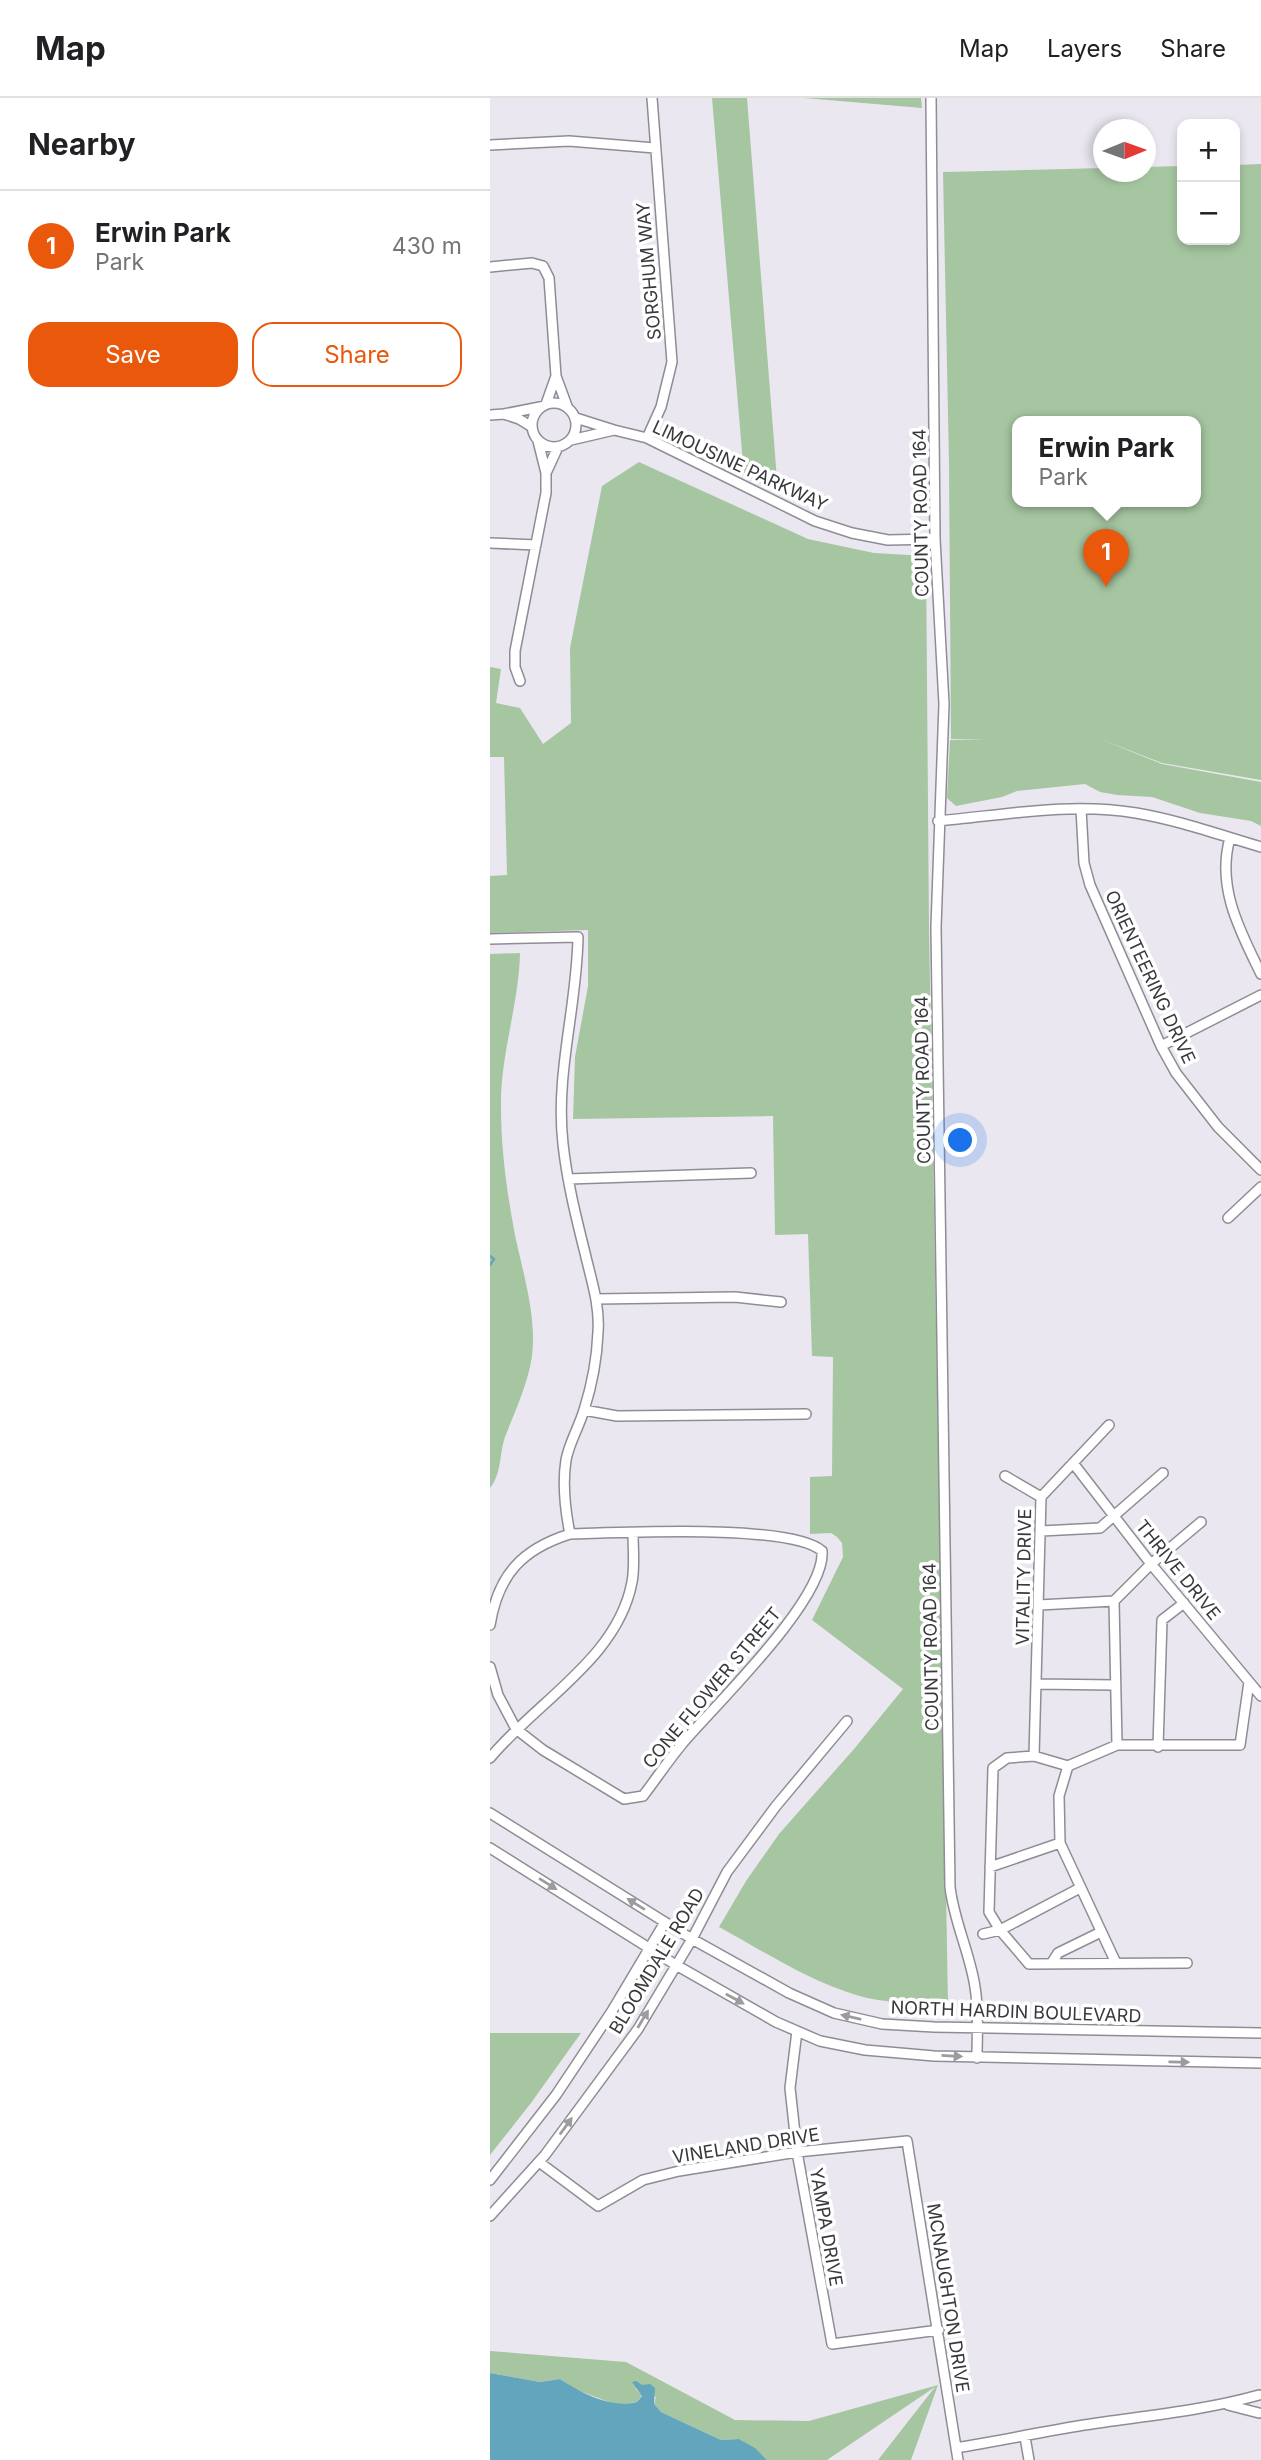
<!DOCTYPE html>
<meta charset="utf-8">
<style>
:root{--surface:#fff;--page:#f2f2f2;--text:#202124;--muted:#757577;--line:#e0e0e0;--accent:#ea580c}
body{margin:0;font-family:Inter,sans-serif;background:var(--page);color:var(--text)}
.controls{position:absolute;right:21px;top:21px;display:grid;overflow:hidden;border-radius:14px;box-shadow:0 4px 10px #0003}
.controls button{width:63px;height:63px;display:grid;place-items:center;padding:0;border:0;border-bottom:2px solid var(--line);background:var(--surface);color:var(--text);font:35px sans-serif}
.compass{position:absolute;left:603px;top:21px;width:63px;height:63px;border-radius:50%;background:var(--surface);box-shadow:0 4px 10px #0003;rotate:89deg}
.you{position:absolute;left:471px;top:1043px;width:24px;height:24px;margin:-18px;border:5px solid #fff;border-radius:50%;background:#1a73e8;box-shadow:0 0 0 10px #1a73e833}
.badge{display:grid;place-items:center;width:46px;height:46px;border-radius:50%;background:var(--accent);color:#fff;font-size:23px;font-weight:700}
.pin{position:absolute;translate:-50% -58px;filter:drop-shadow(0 2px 4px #0008)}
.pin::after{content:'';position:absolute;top:37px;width:24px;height:21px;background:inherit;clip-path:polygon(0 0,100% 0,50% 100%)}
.popup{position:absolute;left:522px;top:318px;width:189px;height:91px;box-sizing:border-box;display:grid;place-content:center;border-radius:14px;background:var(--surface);filter:drop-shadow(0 2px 5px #0005);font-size:23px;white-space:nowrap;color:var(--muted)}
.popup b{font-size:26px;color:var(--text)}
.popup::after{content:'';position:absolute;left:50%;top:100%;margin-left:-14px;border:14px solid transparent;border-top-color:var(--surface)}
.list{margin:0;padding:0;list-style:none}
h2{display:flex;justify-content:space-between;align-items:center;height:91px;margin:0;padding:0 28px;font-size:30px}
h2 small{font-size:23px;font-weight:400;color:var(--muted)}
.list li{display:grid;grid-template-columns:46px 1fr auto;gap:21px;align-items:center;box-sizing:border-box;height:112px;padding:0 28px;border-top:2px solid var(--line)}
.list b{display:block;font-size:26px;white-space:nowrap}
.list p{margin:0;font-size:23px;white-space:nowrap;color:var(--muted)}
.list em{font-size:23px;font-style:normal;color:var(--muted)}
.actions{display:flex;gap:14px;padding:21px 28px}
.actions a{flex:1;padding:16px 0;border:2px solid var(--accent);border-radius:21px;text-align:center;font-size:24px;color:var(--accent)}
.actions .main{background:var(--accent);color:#fff}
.map{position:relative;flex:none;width:771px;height:2362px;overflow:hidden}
header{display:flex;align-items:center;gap:42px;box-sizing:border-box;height:98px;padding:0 35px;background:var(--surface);border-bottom:2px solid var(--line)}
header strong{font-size:33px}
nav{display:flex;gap:38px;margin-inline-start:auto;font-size:24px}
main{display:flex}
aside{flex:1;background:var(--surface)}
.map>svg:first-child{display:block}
</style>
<header>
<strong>Map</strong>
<nav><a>Map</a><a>Layers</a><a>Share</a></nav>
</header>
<main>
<aside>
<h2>Nearby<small></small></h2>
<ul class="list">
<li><span class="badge">1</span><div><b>Erwin Park</b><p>Park</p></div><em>430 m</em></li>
</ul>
<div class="actions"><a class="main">Save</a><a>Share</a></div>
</aside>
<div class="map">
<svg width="771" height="2362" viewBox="0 0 771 2362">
<rect width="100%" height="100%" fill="#ebe7f1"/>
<!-- green -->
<path fill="#a6c6a1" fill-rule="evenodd" d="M222 0H257L288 394 254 377Z
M314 0H431L432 10Z
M771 66V682L672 665 605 639 672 666 771 684V728L761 723 710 715 662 699 627 697 610 694 595 686 527 693 512 699 466 708 457 700 460 642 495 641H461L459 365 453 74 613 70 614 74H656V69L692 68V142H745V67ZM527 323H705V403H527Z
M149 364 318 441 384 455 436 458 439 829 458 1906C427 1905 395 1906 366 1897 317 1882 273 1853 229 1829L256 1783 289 1736 364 1651 413 1591 322 1522 353 1459 352 1445 347 1439 341 1435 320 1436V1379L342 1378 343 1259 322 1258 318 1136 285 1137 283 1018 83 1021 85 959 98 888V832L0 835V778L17 777 14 659H0V569L11 571 6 605 30 610 53 646 81 625 80 550 112 388Z
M30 855C29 907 10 957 11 1009 11 1052 17 1095 25 1137 33 1175 47 1219 42 1258 38 1286 25 1313 15 1339 9 1357 12 1375 0 1390V856Z
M0 1935H91L41 2005 0 2057Z
M0 2253 136 2264 245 2322 319 2323 448 2287 421 2362H388L445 2289 337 2362H277L264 2350 249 2341 231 2342 171 2314 164 2306 166 2299 145 2290 152 2297 147 2304 127 2307 84 2291 70 2281 50 2284 0 2275Z"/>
<!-- water -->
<path fill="#63a5bc" d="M0 2275 50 2284 70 2281C91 2295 122 2311 147 2304L152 2298 142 2284 146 2283 152 2287 160 2286 165 2290 164 2306 171 2314 231 2342 249 2341 265 2350 277 2362H0Z"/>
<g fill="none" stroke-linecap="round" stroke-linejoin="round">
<!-- stream -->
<path stroke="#63a5bc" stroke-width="2.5" d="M0 1158 4 1161 0 1167"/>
<defs>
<path id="minor" d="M441 0 445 441 454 606 446 829 460 1789C464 1824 480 1855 485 1889 489 1912 487 1936 487 1960
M0 47 79 43 165 50
M0 169 42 165 53 168 59 180 66 278
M42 327a22 22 0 1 1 44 0a22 22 0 1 1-44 0Z
M56 306 66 278 77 308
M0 317 14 316
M42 329 29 321 14 316 50 309
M124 332 157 340 325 423 362 435 398 442 445 441
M157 340 171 309 182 264 162 0
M81 342 124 332 86 320
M48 343 56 375 68 349
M0 445 46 447
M30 583 25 569V553L56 395V375
M591 711 594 765 600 787 671 948 686 975 728 1029 771 1072
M448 723C515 717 579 704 646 715 688 722 730 737 771 749
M740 740C726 789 750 833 771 876
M0 841 88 839C87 909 65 976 73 1046 77 1083 86 1119 95 1155 101 1181 110 1207 108 1234 107 1260 102 1287 94 1312 89 1329 79 1345 76 1362 72 1387 75 1411 80 1436
M671 948 771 897
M78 1081 261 1075
M738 1120 771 1089
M106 1201 245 1199 291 1204
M94 1312 127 1318 316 1316
M583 1365 661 1466 771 1598
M515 1378 551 1399
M551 1433 610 1430 673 1375
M549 1507 624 1503
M0 1527C8 1477 32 1451 80 1436 127 1435 301 1425 332 1453 336 1501 224 1608 192 1646 178 1663 166 1681 153 1698L134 1701 53 1652 26 1631 8 1597 0 1569
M547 1586 624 1587
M627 1647 624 1503 661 1466 711 1424
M668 1649 672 1522 694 1505
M544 1658 551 1399 619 1327
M0 1660C46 1604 128 1560 142 1484 145 1469 143 1451 143 1435
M578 1668 544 1658 517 1660 503 1670 499 1814 510 1832 539 1866 697 1865
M578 1668 627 1647H750L759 1584
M578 1668 569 1698 570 1745 626 1865
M0 1715 202 1841 299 1895 344 1915 392 1926 444 1929 771 1935
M0 1750 186 1867 286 1924 330 1943 375 1952 444 1958 771 1965
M500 1769 570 1745
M493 1836 510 1832 590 1790
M561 1866 568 1855 611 1834
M307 1933 300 1990 307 2054 342 2246 449 2232
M49 2064 108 2108 153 2082 189 2073 307 2054 417 2043 468 2362
M0 2082 66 1997 122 1913 175 1824
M0 2118 55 2057 148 1931 202 1841 237 1774 286 1708 357 1623
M738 2307 769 2315
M535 2339 539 2362
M466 2350C509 2343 551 2334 594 2327 653 2318 712 2313 769 2297"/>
</defs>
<!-- minor casing -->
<use href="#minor" stroke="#908c95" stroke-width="12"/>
<!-- minor -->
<use href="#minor" stroke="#fff" stroke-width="9"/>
</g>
<!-- one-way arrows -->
<defs><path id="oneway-solid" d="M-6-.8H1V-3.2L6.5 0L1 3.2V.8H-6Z" transform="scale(1.75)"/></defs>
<g fill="#9c9c9e">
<use href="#oneway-solid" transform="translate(58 1786) rotate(32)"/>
<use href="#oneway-solid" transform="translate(146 1806) rotate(-148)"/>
<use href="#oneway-solid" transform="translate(245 1901) rotate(29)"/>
<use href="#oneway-solid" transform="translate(361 1919) rotate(-167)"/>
<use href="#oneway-solid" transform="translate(153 1921) rotate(-59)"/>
<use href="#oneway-solid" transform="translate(462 1958) rotate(3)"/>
<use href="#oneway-solid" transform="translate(689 1964) rotate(1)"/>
<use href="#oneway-solid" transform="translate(76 2028) rotate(-54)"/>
</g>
<g text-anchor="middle" stroke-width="7" stroke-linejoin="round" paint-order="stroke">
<!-- street labels -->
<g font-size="18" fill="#3a383c" stroke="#fff">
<text transform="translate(159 173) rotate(-95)" y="6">SORGHUM WAY</text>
<text transform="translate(250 368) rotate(25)" y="6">LIMOUSINE PARKWAY</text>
<text transform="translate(431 415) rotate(-91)" y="6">COUNTY ROAD 164</text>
<text transform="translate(660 879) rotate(65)" y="6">ORIENTEERING DRIVE</text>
<text transform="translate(433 982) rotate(-91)" y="6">COUNTY ROAD 164</text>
<text transform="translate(688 1472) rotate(51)" y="6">THRIVE DRIVE</text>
<text transform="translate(534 1479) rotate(-89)" y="6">VITALITY DRIVE</text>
<text transform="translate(441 1549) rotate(-91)" y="6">COUNTY ROAD 164</text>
<text transform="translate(222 1590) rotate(-50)" y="6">CONE FLOWER STREET</text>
<text transform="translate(167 1863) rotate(-59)" y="6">BLOOMDALE ROAD</text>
<text transform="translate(526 1914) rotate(2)" y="6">NORTH HARDIN BOULEVARD</text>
<text transform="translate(256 2048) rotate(-9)" y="6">VINELAND DRIVE</text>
<text transform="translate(336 2129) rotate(80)" y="6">YAMPA DRIVE</text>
<text transform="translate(458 2200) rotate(81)" y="6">MCNAUGHTON DRIVE</text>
</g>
</g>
</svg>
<div class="controls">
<button>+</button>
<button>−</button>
</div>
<svg class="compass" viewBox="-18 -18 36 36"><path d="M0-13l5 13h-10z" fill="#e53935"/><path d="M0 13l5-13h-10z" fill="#757577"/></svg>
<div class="you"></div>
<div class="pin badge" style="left:616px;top:489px">1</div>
<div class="popup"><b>Erwin Park</b>Park</div>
</div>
</main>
